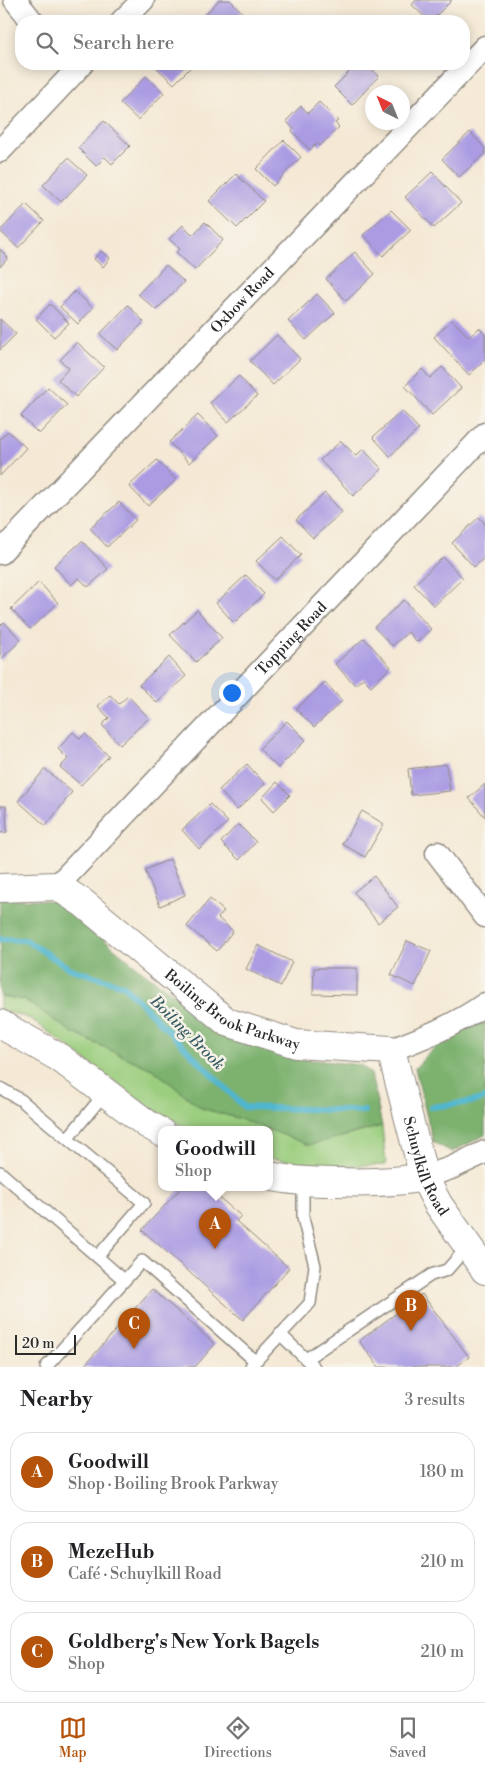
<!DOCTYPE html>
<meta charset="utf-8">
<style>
:root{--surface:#fff;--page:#f6f6f6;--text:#202124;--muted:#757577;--line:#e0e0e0;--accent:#b45309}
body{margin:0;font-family:"Libre Bodoni",serif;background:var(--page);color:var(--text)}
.compass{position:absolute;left:365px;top:85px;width:45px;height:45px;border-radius:50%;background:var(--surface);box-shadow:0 2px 12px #0003;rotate:317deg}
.scale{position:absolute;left:15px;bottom:12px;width:61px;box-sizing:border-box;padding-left:5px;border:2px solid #2b2b2b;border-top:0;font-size:14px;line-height:18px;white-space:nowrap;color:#2b2b2b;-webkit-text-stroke:4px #f7f3e8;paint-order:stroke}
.you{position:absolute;left:231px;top:692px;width:18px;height:18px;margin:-12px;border:4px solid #fff;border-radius:50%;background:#1a73e8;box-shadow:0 0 0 8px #1a73e833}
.badge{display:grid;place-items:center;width:32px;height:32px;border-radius:50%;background:var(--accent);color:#fff;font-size:16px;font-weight:700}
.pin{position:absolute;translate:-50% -41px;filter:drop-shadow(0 1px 2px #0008)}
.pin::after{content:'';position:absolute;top:26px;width:18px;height:15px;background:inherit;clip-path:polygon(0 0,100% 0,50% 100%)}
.popup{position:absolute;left:158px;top:1126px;width:115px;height:65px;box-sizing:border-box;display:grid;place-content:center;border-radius:10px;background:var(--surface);filter:drop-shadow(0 1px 4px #0005);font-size:16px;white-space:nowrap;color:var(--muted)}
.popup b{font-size:19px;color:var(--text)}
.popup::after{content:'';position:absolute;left:50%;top:100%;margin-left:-10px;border:10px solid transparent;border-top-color:var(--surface)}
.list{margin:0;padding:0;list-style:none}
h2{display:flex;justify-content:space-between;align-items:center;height:65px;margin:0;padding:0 20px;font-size:21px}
h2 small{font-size:16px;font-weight:400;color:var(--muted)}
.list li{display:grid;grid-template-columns:32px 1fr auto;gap:15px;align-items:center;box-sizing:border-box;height:80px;margin:0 10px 10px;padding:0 10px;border:1px solid var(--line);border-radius:20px}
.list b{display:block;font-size:19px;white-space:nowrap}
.list p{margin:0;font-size:16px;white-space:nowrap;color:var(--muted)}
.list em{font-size:16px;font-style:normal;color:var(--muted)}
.icon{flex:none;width:28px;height:28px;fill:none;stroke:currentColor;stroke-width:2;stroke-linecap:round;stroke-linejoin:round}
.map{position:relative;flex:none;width:485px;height:1367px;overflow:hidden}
.search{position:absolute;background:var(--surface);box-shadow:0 2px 12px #0003;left:15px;right:15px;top:15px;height:55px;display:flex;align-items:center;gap:12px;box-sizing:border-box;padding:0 18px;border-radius:20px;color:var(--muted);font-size:19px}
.sheet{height:335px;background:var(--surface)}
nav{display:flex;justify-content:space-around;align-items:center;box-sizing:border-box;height:70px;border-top:1px solid var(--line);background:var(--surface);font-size:14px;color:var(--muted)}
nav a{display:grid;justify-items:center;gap:2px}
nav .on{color:var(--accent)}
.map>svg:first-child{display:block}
</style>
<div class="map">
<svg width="485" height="1367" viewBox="0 0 485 1367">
<rect width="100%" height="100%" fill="#f7f3e8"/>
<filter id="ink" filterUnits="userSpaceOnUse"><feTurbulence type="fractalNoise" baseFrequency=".02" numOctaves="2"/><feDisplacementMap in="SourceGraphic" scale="10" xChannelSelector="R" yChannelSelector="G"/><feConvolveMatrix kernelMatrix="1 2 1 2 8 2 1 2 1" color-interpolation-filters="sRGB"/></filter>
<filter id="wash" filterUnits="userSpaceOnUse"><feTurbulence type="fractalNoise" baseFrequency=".0096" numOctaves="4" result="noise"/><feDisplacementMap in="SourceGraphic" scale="20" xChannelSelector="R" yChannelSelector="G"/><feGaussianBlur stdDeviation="1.12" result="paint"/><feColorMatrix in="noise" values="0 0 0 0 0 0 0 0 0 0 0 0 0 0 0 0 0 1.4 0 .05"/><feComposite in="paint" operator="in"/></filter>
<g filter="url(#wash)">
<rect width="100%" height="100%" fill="#f5e9d5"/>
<!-- green -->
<path fill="#9bce7f" stroke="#637c55" d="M0 996 25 1000 73 1033 154 1070 201 1108 244 1120 342 1137 382 1126 386 1165 327 1166 269 1158V1130H189L146 1105 31 1019 0 1009Z"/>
<!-- forest -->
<path fill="#7cb16e" stroke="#546e4c" d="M0 898 57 901 142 971 226 1031 294 1058 361 1065 371 1074 382 1126 309 1145 244 1120 201 1108 154 1070 73 1033 25 1000 0 996Z
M485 1016V1135L452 1152 433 1142 415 1068 438 1044Z"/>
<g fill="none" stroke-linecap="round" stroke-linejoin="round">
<!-- stream -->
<path stroke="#50b6cf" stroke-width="6" d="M0 939 25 940 71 969 123 985 244 1107 364 1111
M431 1107 471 1102 485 1098"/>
</g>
<g id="blocks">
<!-- building -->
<path fill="#aa9be3" d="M219 0H230L242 12 233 21H199Z
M416 0H452L431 21H429L412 5Z
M159 64H194L174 84 156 67Z
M357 64H366L379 76 352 105 334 87Z
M146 76 164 93 138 120 120 103Z
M319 102 338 121 335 123 339 127 320 146 317 143 310 150 292 131 294 129 286 121 301 106 308 113Z
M104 121 130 146 112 164 105 157 96 166 78 148Z
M470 132 485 148V154L459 177 442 159Z
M284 140 301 157 273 186 256 169Z
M68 158 87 175 61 202 43 185Z
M432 172 461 203 434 228 405 197Z
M236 174 264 201 237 228 209 201Z
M26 204 44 221 18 248 0 231Z
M391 210 411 230 383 256 363 235Z
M205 222 223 240 195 270 176 252 180 249 169 239 183 225 193 235Z
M0 249 8 258 0 267Z
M101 251 110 258 103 267 94 259Z
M355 252 375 274 346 301 326 279Z
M166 265 184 282 156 310 138 294Z
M75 291 93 308 78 324 60 307Z
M317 294 335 313 306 340 288 321Z
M50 304 69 323 54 337 36 319Z
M128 305 144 322 117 350 100 334Z
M0 319 16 334 0 350Z
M452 320 469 337 479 328 485 334V360L469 375 434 337Z
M277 335 300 359 273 385 250 361Z
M77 342 104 367 76 397 58 380 69 368 60 360Z
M442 367 461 388 432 415 405 386 422 369 430 378Z
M239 376 257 396 228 422 210 403Z
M48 387 67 405 39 434 21 416Z
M402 411 419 429 390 456 373 437Z
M198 415 218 436 189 463 169 442Z
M8 431 26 448 0 476V439Z
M341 441 356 456 363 449 382 469 353 496 320 460Z
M157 460 176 480 148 506 129 486Z
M325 493 342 512 313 538 296 520Z
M119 502 136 520 107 547 90 528Z
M479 517 485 524V557L474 567 452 543Z
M283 536 301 555 275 580 256 561Z
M82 541 108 569 88 587 79 578 71 585 54 566Z
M443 557 463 578 434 606 414 585Z
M246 575 264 594 234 623 216 603Z
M39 582 58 603 30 629 11 609Z
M404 600 431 629 417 642 408 632 392 646 374 627Z
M197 610 222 638 196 662 170 635Z
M4 622 21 640 0 660V626Z
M364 638 391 667 371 686 363 678 355 685 335 664Z
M169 657 186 676 157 703 139 685Z
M325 682 342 701 314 727 296 709Z
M110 695 119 704 128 696 149 718 120 745 102 725 109 718 98 706Z
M287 721 306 740 278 768 259 749Z
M73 732 80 739 85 734 109 756 81 785 60 767 68 759 58 749Z
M247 764 265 784 237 810 219 790Z
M446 764 450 791 411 795 408 769Z
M45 769 72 792 46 826 18 801Z
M277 782 290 795 274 811 262 798Z
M485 784V817L469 798Z
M210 804 228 822 199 849 182 830Z
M0 806H6L7 832 0 833Z
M362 811 384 824 365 857 342 844Z
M238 824 256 842 239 860 221 842Z
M170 859 185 895 160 906 145 870Z
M374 876 398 907 378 923 354 892Z
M210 899 224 911 218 918 233 931 217 951 187 926Z
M407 941 431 951 415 986 391 975Z
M258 945 292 962 281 986 246 969Z
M314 968H357V995L313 994Z
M181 1188H208L241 1216 236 1221 289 1268 243 1320 142 1230Z
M152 1289 215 1344 195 1367H83Z
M422 1294 469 1357 456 1367H379L359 1341Z"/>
</g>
</g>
<g filter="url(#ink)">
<use href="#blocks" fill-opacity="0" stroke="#908a80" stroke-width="1"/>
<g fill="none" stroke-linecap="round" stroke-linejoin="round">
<defs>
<path id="service" d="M0 1088 21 1100 144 1203 98 1256
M68 1138 105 1093
M0 1172 124 1280
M280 1334 314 1367
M306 1359 431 1275 447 1270 468 1246
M251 1366 310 1303 315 1266 303 1218V1181
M46 1367 142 1261 255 1361"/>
<g id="minor">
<path d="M15 0 32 21"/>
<path d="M122 21 143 0"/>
<path d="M0 151 82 64"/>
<path id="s1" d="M0 553 485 47"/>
<path d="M437 853 485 916"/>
<path id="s2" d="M57 886 485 434"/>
<path d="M391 1050C425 1037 456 1025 485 1004"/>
<path d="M424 1177 451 1168 485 1152"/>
</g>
<g id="tertiary">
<path id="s3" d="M0 888 57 886 83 903 227 1022 296 1044 391 1050 424 1177 438 1204 485 1270"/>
<path d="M0 1024 60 1058 147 1124 161 1132"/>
<path d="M269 1176C291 1181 312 1182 335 1182 365 1183 394 1183 424 1177"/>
</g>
</defs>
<!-- service casing -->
<use href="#service" stroke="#908a80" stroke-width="14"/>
<!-- minor casing -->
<use href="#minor" stroke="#908a80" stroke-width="25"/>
<!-- tertiary casing -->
<use href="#tertiary" stroke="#908a80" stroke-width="30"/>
<!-- service -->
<use href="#service" stroke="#fff" stroke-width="11"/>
<!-- minor -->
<use href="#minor" stroke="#fff" stroke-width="22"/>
<!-- tertiary -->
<use href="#tertiary" stroke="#fff" stroke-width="28"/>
</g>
</g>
<g text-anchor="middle" stroke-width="5" stroke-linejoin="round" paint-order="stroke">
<!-- street labels -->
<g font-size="15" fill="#2b2b2b" stroke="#f7f3e8">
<text dy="5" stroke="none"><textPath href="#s1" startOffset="350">Oxbow Road</textPath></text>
<text dy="5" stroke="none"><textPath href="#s2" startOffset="341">Topping Road</textPath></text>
<text dy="5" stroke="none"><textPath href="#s3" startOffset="274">Boiling Brook Parkway</textPath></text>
<text dy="5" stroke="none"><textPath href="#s3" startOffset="564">Schuylkill Road</textPath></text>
</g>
<!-- water labels -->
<g font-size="16" font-style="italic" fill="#385c64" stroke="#f7f3e8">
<text transform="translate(188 1032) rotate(45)" y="6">Boiling Brook</text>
</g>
</g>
</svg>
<svg class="compass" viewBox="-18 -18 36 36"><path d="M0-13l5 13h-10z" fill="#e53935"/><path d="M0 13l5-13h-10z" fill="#757577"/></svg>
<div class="scale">20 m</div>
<div class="you"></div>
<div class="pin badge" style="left:215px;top:1249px">A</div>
<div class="popup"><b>Goodwill</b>Shop</div>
<div class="pin badge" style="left:411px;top:1331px">B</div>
<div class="pin badge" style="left:134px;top:1349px">C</div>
<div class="search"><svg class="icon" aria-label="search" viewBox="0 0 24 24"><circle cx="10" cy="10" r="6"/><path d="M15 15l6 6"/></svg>Search here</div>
</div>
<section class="sheet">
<h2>Nearby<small>3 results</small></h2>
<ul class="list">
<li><span class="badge">A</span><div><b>Goodwill</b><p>Shop · Boiling Brook Parkway</p></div><em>180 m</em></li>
<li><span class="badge">B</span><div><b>MezeHub</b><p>Café · Schuylkill Road</p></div><em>210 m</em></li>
<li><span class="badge">C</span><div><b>Goldberg's New York Bagels</b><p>Shop</p></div><em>210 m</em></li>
</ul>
</section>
<nav>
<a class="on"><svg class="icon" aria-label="map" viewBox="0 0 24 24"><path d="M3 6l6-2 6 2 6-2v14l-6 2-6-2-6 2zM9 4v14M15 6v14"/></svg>Map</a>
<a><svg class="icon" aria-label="directions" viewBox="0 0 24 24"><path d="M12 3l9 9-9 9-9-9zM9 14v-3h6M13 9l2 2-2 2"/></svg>Directions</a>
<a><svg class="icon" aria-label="saved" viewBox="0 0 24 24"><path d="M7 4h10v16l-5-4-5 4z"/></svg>Saved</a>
</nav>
